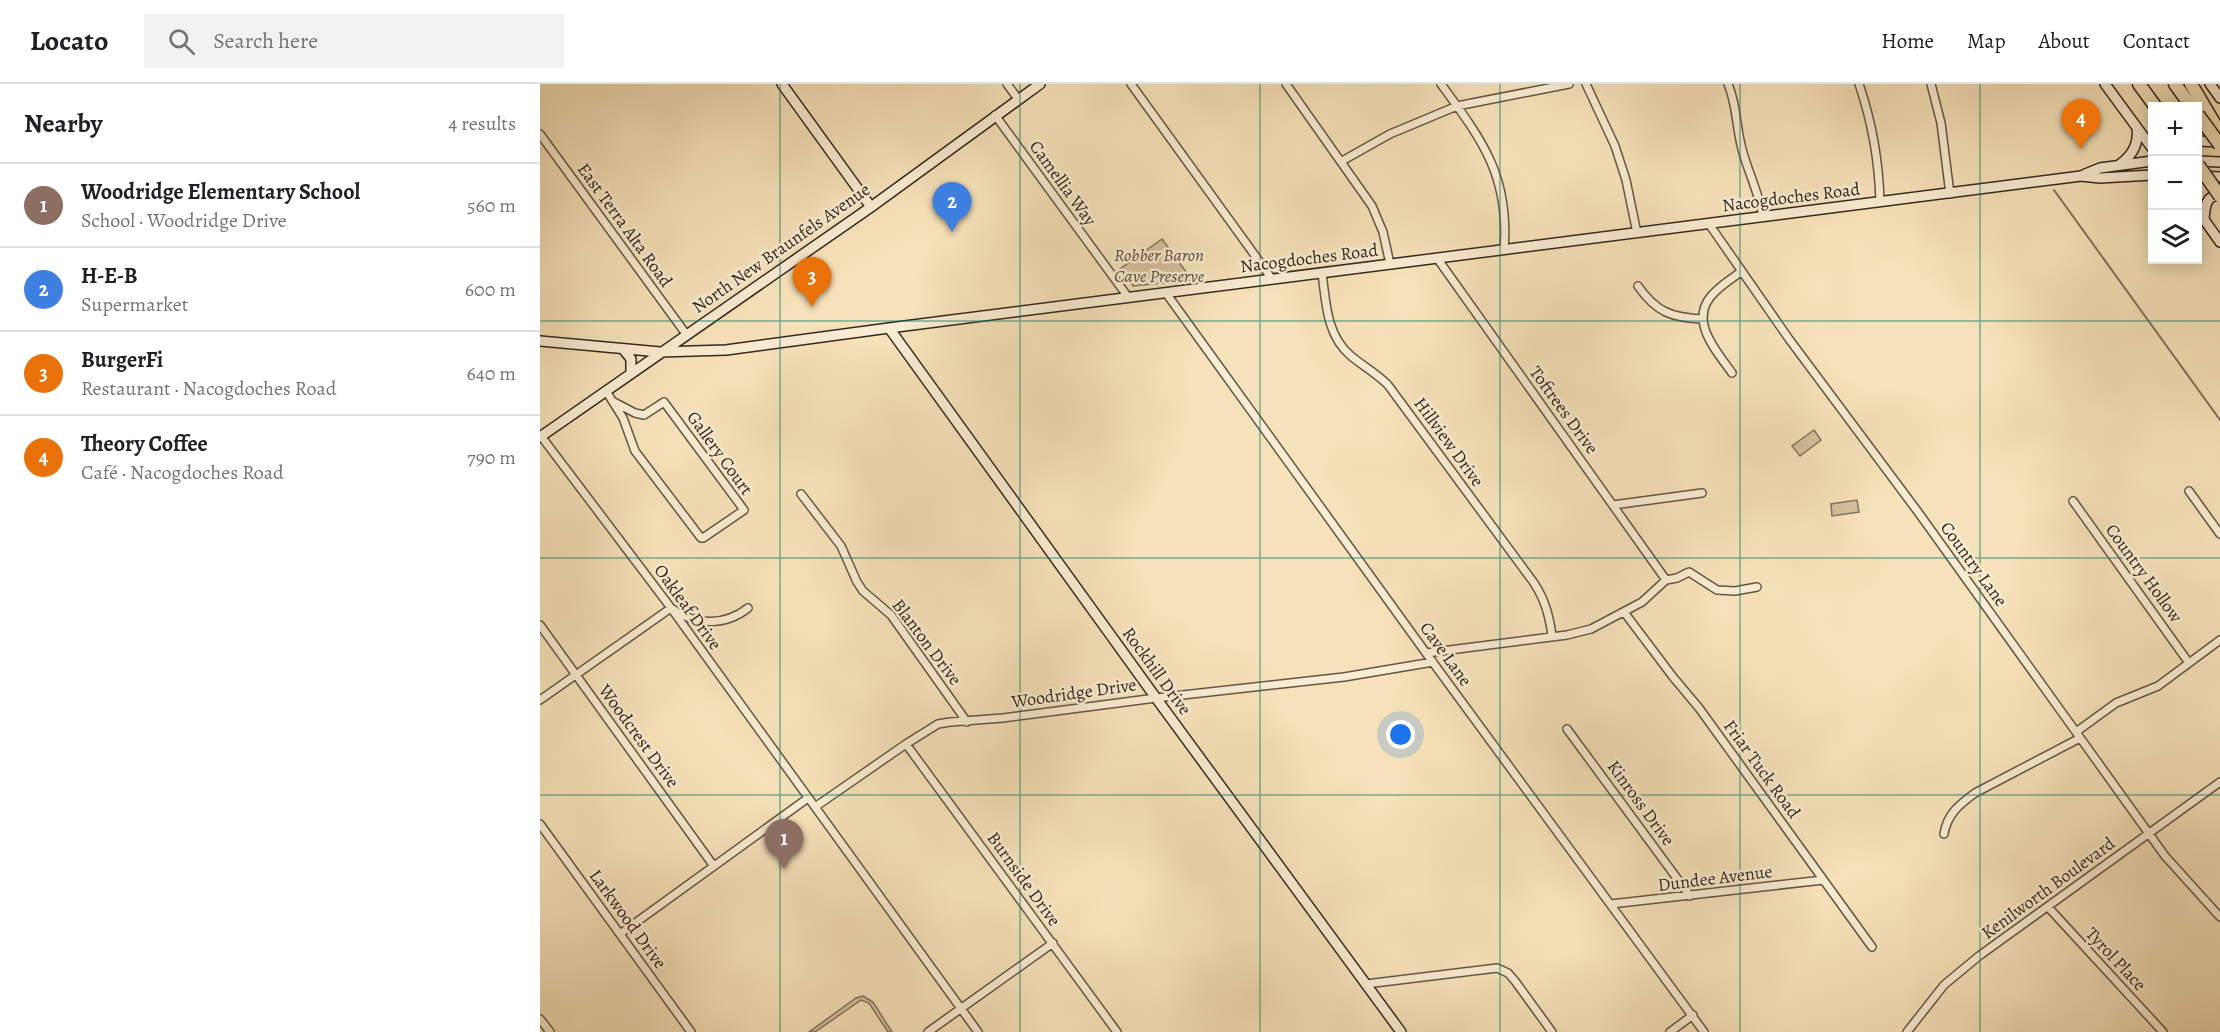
<!DOCTYPE html>
<meta charset="utf-8">
<style>
:root{--surface:#fff;--page:#f2f2f2;--text:#202124;--muted:#757577;--line:#e0e0e0;--accent:#b45309}
body{margin:0;font-family:Alegreya,serif;background:var(--page);color:var(--text)}
.controls{position:absolute;right:18px;top:18px;display:grid;overflow:hidden;border-radius:0px;box-shadow:0 3px 15px #0003}
.controls button{width:54px;height:54px;display:grid;place-items:center;padding:0;border:0;border-bottom:2px solid var(--line);background:var(--surface);color:var(--text);font:30px sans-serif}
.you{position:absolute;left:861px;top:651px;width:21px;height:21px;margin:-15px;border:4px solid #fff;border-radius:50%;background:#1a73e8;box-shadow:0 0 0 9px #1a73e833}
.badge{display:grid;place-items:center;width:39px;height:39px;border-radius:50%;background:var(--accent);color:#fff;font-size:20px;font-weight:700}
.pin{position:absolute;translate:-50% -50px;filter:drop-shadow(0 2px 3px #0008)}
.pin::after{content:'';position:absolute;top:32px;width:21px;height:18px;background:inherit;clip-path:polygon(0 0,100% 0,50% 100%)}
.list{margin:0;padding:0;list-style:none}
h2{display:flex;justify-content:space-between;align-items:center;height:78px;margin:0;padding:0 24px;font-size:26px}
h2 small{font-size:20px;font-weight:400;color:var(--muted)}
.list li{display:grid;grid-template-columns:39px 1fr auto;gap:18px;align-items:center;box-sizing:border-box;height:84px;padding:0 24px;border-top:2px solid var(--line)}
.list b{display:block;font-size:22px;white-space:nowrap}
.list p{margin:0;font-size:20px;white-space:nowrap;color:var(--muted)}
.list em{font-size:20px;font-style:normal;color:var(--muted)}
.icon{flex:none;width:33px;height:33px;fill:none;stroke:currentColor;stroke-width:2;stroke-linecap:round;stroke-linejoin:round}
.map{position:relative;flex:none;width:1680px;height:948px;overflow:hidden}
header{display:flex;align-items:center;gap:36px;box-sizing:border-box;height:84px;padding:0 30px;background:var(--surface);border-bottom:2px solid var(--line)}
header strong{font-size:28px}
nav{display:flex;gap:33px;margin-inline-start:auto;font-size:21px}
.search{width:420px;height:54px;background:var(--page);display:flex;align-items:center;gap:15px;box-sizing:border-box;padding:0 21px;border-radius:0px;color:var(--muted);font-size:22px}
main{display:flex}
aside{flex:1;background:var(--surface)}
.map>svg:first-child{display:block}
</style>
<header>
<strong>Locato</strong>
<div class="search"><svg class="icon" aria-label="search" viewBox="0 0 24 24"><circle cx="10" cy="10" r="6"/><path d="M15 15l6 6"/></svg>Search here</div>
<nav><a>Home</a><a>Map</a><a>About</a><a>Contact</a></nav>
</header>
<main>
<aside>
<h2>Nearby<small>4 results</small></h2>
<ul class="list">
<li><span class="badge" style="background:#8d6e63">1</span><div><b>Woodridge Elementary School</b><p>School · Woodridge Drive</p></div><em>560 m</em></li>
<li><span class="badge" style="background:#3f7fe0">2</span><div><b>H-E-B</b><p>Supermarket</p></div><em>600 m</em></li>
<li><span class="badge" style="background:#e8710a">3</span><div><b>BurgerFi</b><p>Restaurant · Nacogdoches Road</p></div><em>640 m</em></li>
<li><span class="badge" style="background:#e8710a">4</span><div><b>Theory Coffee</b><p>Café · Nacogdoches Road</p></div><em>790 m</em></li>
</ul>
</aside>
<div class="map">
<svg width="1680" height="948" viewBox="0 0 1680 948">
<rect width="100%" height="100%" fill="#f6e2ba"/>
<filter id="stains"><feTurbulence type="fractalNoise" baseFrequency=".00333" numOctaves="4"/><feColorMatrix values="0 0 0 0 .2 0 0 0 0 .09 0 0 0 0 .02 0 0 0 .5 -.17"/></filter>
<radialGradient id="worn" r=".72"><stop offset=".6" stop-color="#630" stop-opacity="0"/><stop offset="1" stop-color="#630" stop-opacity=".3"/></radialGradient>
<!-- green -->
<path fill="#d5c29f" stroke="#84755e" stroke-width="1.5" d="M622 155 652 196 593 202 580 185Z
M1274 346 1281 356 1260 372 1252 362Z
M1317 416 1319 428 1292 432 1291 420Z
M323 912 333 918 352 948H348L329 919 321 916 275 948H269L316 914Z"/>
<g fill="none" stroke-linecap="round" stroke-linejoin="round">
<!-- stream -->
<path stroke="#81725c" stroke-width="2" d="M1514 106 1680 336"/>
<defs>
<path id="street" d="M467 0 478 15
M591 0 732 195
M746 0 832 122 843 148 850 180
M901 0C942 56 970 92 964 166
M1046 0 1075 62 1086 96 1097 149
M1188 0C1197 21 1196 43 1202 65 1208 88 1219 109 1223 133
M1319 0C1332 38 1339 79 1340 118
M1391 0 1401 39 1410 110
M455 31 588 213
M0 50 146 250
M802 77 850 50 917 22 1029 0
M1169 140 1249 255 1378 428 1625 772 1680 833
M897 174 1126 496
M782 189C786 218 786 251 811 272 823 282 836 289 848 301L994 499C1005 516 1009 531 1012 551
M1098 202C1116 228 1132 234 1163 235
M626 209 886 569 1164 948
M1192 289C1175 265 1146 234 1176 207 1184 199 1194 193 1202 187
M66 307 83 334 95 367 161 454H163L204 426 124 318 104 331 95 329 74 318
M1 352 131 524 438 948
M1649 407 1680 450
M261 410 301 462 317 498 323 507 351 531 427 638
M1533 417 1649 579
M1073 421 1162 409
M1126 496 1137 494 1149 488 1177 506 1195 507 1217 503
M1084 528 1133 593 1159 624 1332 863
M0 541 173 781
M886 569 1027 551 1051 545 1102 518 1126 496
M0 616 131 524C154 541 184 543 208 524
M1027 645 1150 812
M1536 648 1576 619 1618 602 1680 556
M366 660 577 948
M275 723 366 660 398 640 410 638 463 634 616 614 804 593 893 578
M0 740 151 948
M1404 750C1407 730 1420 720 1435 709L1540 654
M1071 820 1283 796
M1508 823 1623 948
M80 850 268 714
M826 900 957 884 968 889 975 897 1012 948
M0 935 10 948
M388 948 513 859
M1130 948 1153 931
M1367 948 1404 901 1439 872 1680 698"/>
<path id="secondary" d="M242 0 331 123
M1565 0 1612 64
M1670 0 1680 14
M1658 57 1680 58
M1658 77 1680 78
M1579 81C1592 72 1599 61 1597 45
M1543 91 1560 84 1612 77
M1658 92 1680 93
M1658 127 1680 158
M1664 136C1665 124 1665 111 1680 111
M349 244 616 614 861 948
M0 257 120 268 186 266 349 244 1541 92 1560 94 1612 91
M83 265 91 275V288
M0 353 331 123 500 0"/>
<path id="highway" d="M1599 0 1615 22
M1635 0 1651 22
M1651 0 1680 49"/>
</defs>
<!-- street casing -->
<use href="#street" stroke="#645645" stroke-width="10"/>
<!-- secondary casing -->
<use href="#secondary" stroke="#34281e" stroke-width="12"/>
<!-- highway casing -->
<use href="#highway" stroke="#34281e" stroke-width="15"/>
<!-- street -->
<use href="#street" stroke="#f9ecd2" stroke-width="7"/>
<!-- secondary -->
<use href="#secondary" stroke="#f9ecd2" stroke-width="9"/>
<!-- highway -->
<use href="#highway" stroke="#f6e2ba" stroke-width="12"/>
<defs>
<path id="highway-bridge" d="M1658 31 1680 61
M1658 81 1680 112"/>
</defs>
<!-- highway-bridge casing -->
<use href="#highway-bridge" stroke="#34281e" stroke-width="15" stroke-linecap="butt"/>
<!-- highway-bridge -->
<use href="#highway-bridge" stroke="#f6e2ba" stroke-width="12"/>
</g>
<!-- grid -->
<path fill="none" stroke="#0f766e" stroke-width="1.5" stroke-opacity="0.55" d="M240 0V948M480 0V948M720 0V948M960 0V948M1200 0V948M1440 0V948M0 237H1680M0 474H1680M0 711H1680"/>
<g text-anchor="middle" stroke-width="5" stroke-linejoin="round" paint-order="stroke">
<!-- street labels -->
<g font-size="18" fill="#34281e" stroke="#f9ecd2">
<text transform="translate(523 99) rotate(54)" y="6">Camellia Way</text>
<text transform="translate(1251 113) rotate(-7)" y="6">Nacogdoches Road</text>
<text transform="translate(85 141) rotate(54)" y="6">East Terra Alta Road</text>
<text transform="translate(241 164) rotate(-35)" y="6">North New Braunfels Avenue</text>
<text transform="translate(769 174) rotate(-7)" y="6">Nacogdoches Road</text>
<text transform="translate(1024 326) rotate(54)" y="6">Toftrees Drive</text>
<text transform="translate(909 358) rotate(54)" y="6">Hillview Drive</text>
<text transform="translate(180 369) rotate(54)" y="6">Gallery Court</text>
<text transform="translate(1434 480) rotate(54)" y="6">Country Lane</text>
<text transform="translate(1604 489) rotate(54)" y="6">Country Hollow</text>
<text transform="translate(148 523) rotate(54)" y="6">Oakleaf Drive</text>
<text transform="translate(387 558) rotate(53)" y="6">Blanton Drive</text>
<text transform="translate(906 570) rotate(54)" y="6">Cave Lane</text>
<text transform="translate(617 587) rotate(54)" y="6">Rockhill Drive</text>
<text transform="translate(534 609) rotate(-8)" y="6">Woodridge Drive</text>
<text transform="translate(99 652) rotate(54)" y="6">Woodcrest Drive</text>
<text transform="translate(1222 685) rotate(54)" y="6">Friar Tuck Road</text>
<text transform="translate(1101 719) rotate(54)" y="6">Kinross Drive</text>
<text transform="translate(1175 794) rotate(-7)" y="6">Dundee Avenue</text>
<text transform="translate(484 795) rotate(54)" y="6">Burnside Drive</text>
<text transform="translate(1508 804) rotate(-36)" y="6">Kenilworth Boulevard</text>
<text transform="translate(88 835) rotate(54)" y="6">Larkwood Drive</text>
<text transform="translate(1576 875) rotate(47)" y="6">Tyrol Place</text>
</g>
<!-- park labels -->
<g font-size="18" font-style="italic" fill="#5c4e3e" stroke="#f9ecd2">
<text x="619" y="177">Robber Baron<tspan x="619" dy="21">Cave Preserve</tspan></text>
</g>
</g>
<rect width="100%" height="100%" filter="url(#stains)"/>
<rect width="100%" height="100%" fill="url(#worn)"/>
</svg>
<div class="controls">
<button>+</button>
<button>−</button>
<button><svg class="icon" aria-label="layers" viewBox="0 0 24 24"><path d="M12 4l9 5-9 5-9-5zM3 14l9 5 9-5"/></svg></button>
</div>
<div class="you"></div>
<div class="pin badge" style="left:244px;top:785px;background:#8d6e63">1</div>
<div class="pin badge" style="left:412px;top:148px;background:#3f7fe0">2</div>
<div class="pin badge" style="left:272px;top:223px;background:#e8710a">3</div>
<div class="pin badge" style="left:1541px;top:65px;background:#e8710a">4</div>
</div>
</main>
